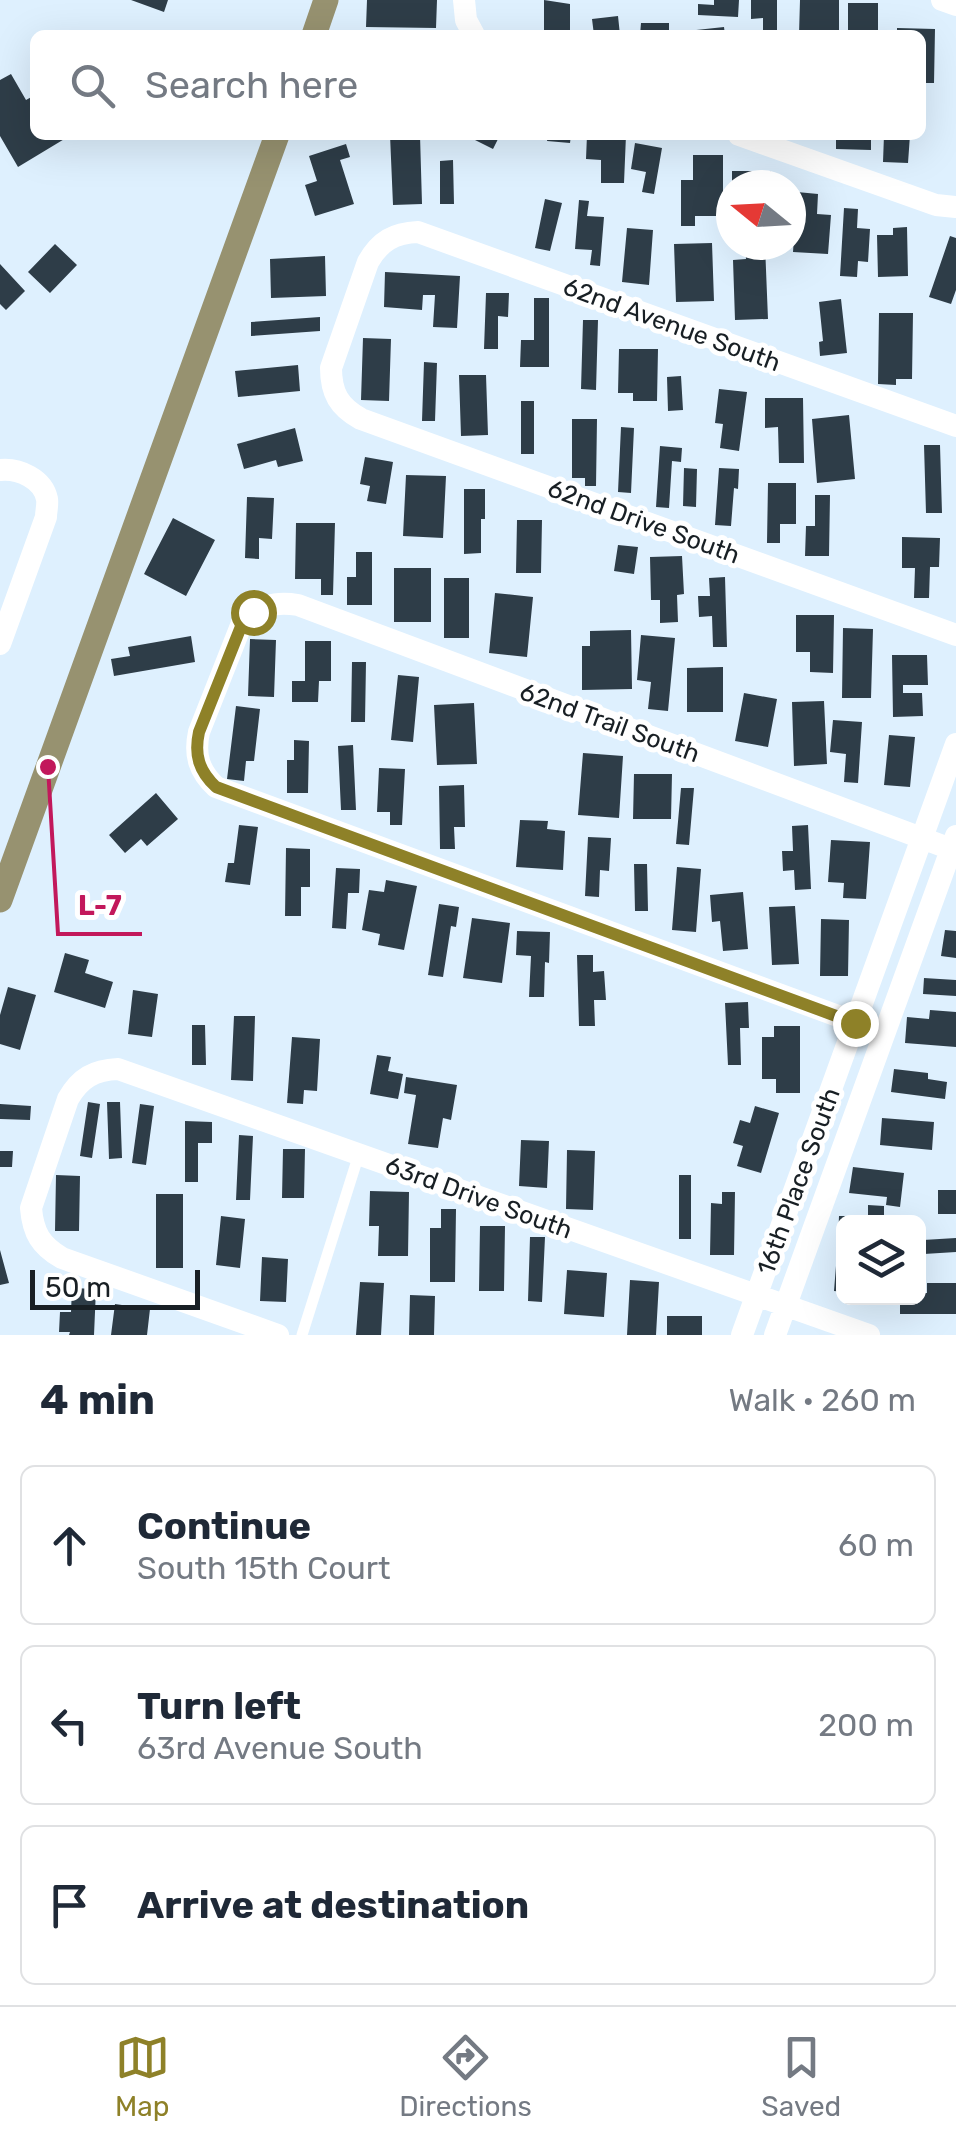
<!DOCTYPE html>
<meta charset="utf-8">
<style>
:root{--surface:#fff;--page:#f6f6f7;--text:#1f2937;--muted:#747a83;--line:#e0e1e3;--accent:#8e8128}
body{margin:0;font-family:Rubik,sans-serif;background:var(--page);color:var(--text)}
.controls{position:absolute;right:30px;bottom:30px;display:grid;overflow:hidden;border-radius:15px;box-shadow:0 10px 40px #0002}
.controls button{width:90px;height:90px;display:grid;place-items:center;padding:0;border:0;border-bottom:2px solid var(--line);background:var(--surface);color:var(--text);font:50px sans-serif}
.compass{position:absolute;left:716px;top:170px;width:90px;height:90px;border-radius:50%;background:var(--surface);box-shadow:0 10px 40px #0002;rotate:288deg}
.scale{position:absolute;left:30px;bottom:25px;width:170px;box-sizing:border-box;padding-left:10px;border:5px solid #181f24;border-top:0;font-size:28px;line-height:35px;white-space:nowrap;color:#181f24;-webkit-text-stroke:8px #fff;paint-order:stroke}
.stop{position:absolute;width:30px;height:30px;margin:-22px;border:8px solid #8e8128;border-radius:50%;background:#fff}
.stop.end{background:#8e8128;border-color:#fff;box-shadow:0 2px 10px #0008}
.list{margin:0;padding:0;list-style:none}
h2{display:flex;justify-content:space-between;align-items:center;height:130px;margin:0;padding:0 40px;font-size:42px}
h2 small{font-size:32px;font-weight:400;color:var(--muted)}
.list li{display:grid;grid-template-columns:65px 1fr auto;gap:30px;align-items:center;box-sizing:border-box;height:160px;margin:0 20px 20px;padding:0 20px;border:2px solid var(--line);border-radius:15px}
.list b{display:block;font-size:38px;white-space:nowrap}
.list p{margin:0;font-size:32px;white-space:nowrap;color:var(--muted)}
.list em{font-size:32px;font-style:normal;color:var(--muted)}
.icon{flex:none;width:55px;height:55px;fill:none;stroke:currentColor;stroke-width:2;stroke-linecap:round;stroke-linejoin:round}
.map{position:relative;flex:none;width:956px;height:1335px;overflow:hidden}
.search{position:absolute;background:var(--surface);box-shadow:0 10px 40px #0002;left:30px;right:30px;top:30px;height:110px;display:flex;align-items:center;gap:25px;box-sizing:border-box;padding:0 35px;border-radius:15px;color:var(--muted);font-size:38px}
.sheet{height:670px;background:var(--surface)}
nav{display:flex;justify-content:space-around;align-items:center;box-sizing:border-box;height:140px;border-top:2px solid var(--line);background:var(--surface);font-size:28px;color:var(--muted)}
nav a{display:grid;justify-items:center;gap:5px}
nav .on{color:var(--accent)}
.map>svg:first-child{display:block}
</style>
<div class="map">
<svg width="956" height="1335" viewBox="0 0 956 1335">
<rect width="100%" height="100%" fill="#def0fe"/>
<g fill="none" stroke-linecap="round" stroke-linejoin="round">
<!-- canal -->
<path stroke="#979270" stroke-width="25" d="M314 35 326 0
M0 900 277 135"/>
</g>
<!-- building -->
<path fill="#2e3d48" d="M131 0H168L164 12Z
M367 0H437L436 28 366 27Z
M544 0 570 4V35H544Z
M714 0H739L738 17 698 15V4L714 5Z
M751 0H777V32H763V18L751 19Z
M800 0H839V35H799Z
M848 3H878V35H848Z
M618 16 620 35H594L592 19Z
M641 23H669V35H640Z
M724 27 725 35H688L687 31Z
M897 28 935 29 934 83H921V35H897Z
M11 74 26 100 35 95V135H71L18 167 0 136V80Z
M390 135H420L422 204 393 205Z
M465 135H500L493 149Z
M548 135H571L570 143 547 141Z
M587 135H626L624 183H601V160L586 159Z
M836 135H871V150L836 149Z
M884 135H910L908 163 883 162Z
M635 143 662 148 654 194 642 192 646 172 631 169Z
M346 144 350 157 340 160 354 204 315 216 305 185 317 181 309 156Z
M693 155H723V216H695V226H681V180H693Z
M453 160 454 204H440V161Z
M732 171H771V185H732Z
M797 192 818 194 817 214 831 215 828 254 793 252Z
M545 199 562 203 550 251 535 248Z
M579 200 589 201 587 216 604 217 600 266 590 265 592 250 575 249Z
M844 208 858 209 857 228 870 229 868 262 858 261 857 277 840 276Z
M907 227 908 276 878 277 877 235H893V228Z
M627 228 653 230 649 285 622 282Z
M950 236 956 238V290L951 304 929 297Z
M712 243 714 301 676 302 674 244Z
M55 244 77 265 50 293 28 272Z
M745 245H765L768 319 735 320 733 260 746 259Z
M325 256 326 296 271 298 270 259Z
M0 264 25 291 6 310 0 304Z
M385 272 460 276 457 328 433 327 435 295H423L422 310 384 307Z
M486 293H509L508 317 498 316V349H484Z
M534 298H549V367H520L521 340H534Z
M841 299 847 353 820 356 819 342 823 341 819 302Z
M879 313H913L912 379H896V385L878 384Z
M320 317V331L251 336V322Z
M583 320H598L596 390 581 389Z
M363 338 391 339 389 401 361 400Z
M619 349H658L657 401H633V393H618Z
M424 362 437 363 435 421H422Z
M298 365 300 391 238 397 235 371Z
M459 375H486L488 435 461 436Z
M681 376 683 410 668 411 667 377Z
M719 389 747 392 739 451 720 448 723 424 715 423Z
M765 398H803L804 463H779L778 427 765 428Z
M521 401H534V454H521Z
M849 415 855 479 817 483 812 419Z
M572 419H597L596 486H585V478H572Z
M621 427 634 428 631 493 618 492Z
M295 428 303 461 278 467 276 460 244 469 237 444Z
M924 445H940L942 513H926Z
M660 446 682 448 681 462 672 461 669 508 656 507Z
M365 457 393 462 386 504 367 501 370 486 360 484Z
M684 468 697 469 696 507 683 506Z
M719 468 739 469 738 489 734 488 731 526 715 525Z
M406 475 446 476 443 538 403 536Z
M768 483H796V524H780V543H767Z
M464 489H485V519H481V553L464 554Z
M815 495H830L829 556H805L806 526H815Z
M247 497 274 498 272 539 259 538V559L245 558Z
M173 518 215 540 186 596 144 574Z
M517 520H542L541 573H516Z
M296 523H335L333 595H321V579H295Z
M902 537 940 538 939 567H930L929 598H914L915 568H902Z
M618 545 638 547 634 574 614 571Z
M356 552H372V605H347V577H356Z
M682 556 684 594 677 595 678 622 660 623V600H651L650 557Z
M394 568H431V622H394Z
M725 577 727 647H713L712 616 699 617 698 596H710L709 578Z
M444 578H469V638H444Z
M495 593 533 597 527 657 489 653Z
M796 615H834L833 673 810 672V652H796Z
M843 628 873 629 871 698H842Z
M631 630 632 689 582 690V646H590V631Z
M641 635 675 638 668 711 648 709 651 682 637 680Z
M191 636 195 662 114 676 111 659 130 656 128 647Z
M250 639 276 640 274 697 248 696Z
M305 641H331V681H319L318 702H292V681H305Z
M892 655H927L928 685H903V693H922L923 716 893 717Z
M352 662H366L365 722H351Z
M723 667V712H687V668Z
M398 675 419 677 413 742 391 740Z
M744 693 777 699 768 747 735 741Z
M824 701 827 764 794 766 792 702Z
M474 703 477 764 437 765 434 705Z
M236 706 260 709 254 761H246L244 781 227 779Z
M833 720 862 722 858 783 844 782 846 754 830 752Z
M889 735 915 737 910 787 884 785Z
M294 740 309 741 308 793H287V760H294Z
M353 745 356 810H341L338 746Z
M583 753 623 756 619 818 578 815Z
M379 768 405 769 402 825H390V812H377Z
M634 774H672L671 819H633Z
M464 785 465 827H454L455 849H440L439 786Z
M681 788H694L689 845 676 844Z
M156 793 178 819 147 846 141 839 125 853 109 835Z
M520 820 548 821 547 829 565 831 563 870 516 867Z
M239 825 258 827 250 885 225 882 228 863H234Z
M808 825 811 889 795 890 794 870 783 871 782 851H793L792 826Z
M588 837 611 838 609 871 600 870 599 897 585 896Z
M831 840 870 842 866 899 843 898 844 883 828 882Z
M286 848 310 849V887H301V916H285Z
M634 864H647L648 911H635Z
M677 867 701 869 696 932 672 930Z
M336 868 360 869 359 893H348L346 929 332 928Z
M386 880 417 886 404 950 378 945 380 934 362 930 369 890 384 892Z
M743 892 748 949 723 951 720 921 712 922 710 895Z
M439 904 459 907 456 927 451 926 443 977 428 975Z
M795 906 799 964 772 965 769 907Z
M472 918 510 923 502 983 463 978Z
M821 919 849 920 848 976H820Z
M945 930 956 931V958L941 956Z
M517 931 550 932 549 963 545 962 544 997H529L531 956 516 955Z
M65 953 89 960 85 973 113 982 105 1008 54 992Z
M577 955H593V972L604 971 606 1000H594L595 1026H579Z
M924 978 956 980V996L923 994Z
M8 987 36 995 20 1050 0 1044V1015Z
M133 990 158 994 152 1037 128 1034Z
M748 1002 749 1028H740L741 1065H728L725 1003Z
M930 1010 956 1012V1047L905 1043 907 1017 929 1019Z
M234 1016H255L253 1081 231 1080Z
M192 1025H205L206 1065H192Z
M774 1026H800V1093H776V1079H762V1037H774Z
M292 1037 320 1039 317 1091 304 1090 303 1104 287 1103Z
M377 1055 391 1057 388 1071 403 1074 398 1099 370 1094Z
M894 1069 928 1073V1079L947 1082 945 1099 891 1092Z
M406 1077 457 1085 451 1120 443 1118 438 1148 408 1144 416 1095 404 1093Z
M88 1102 100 1104 92 1158 80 1156Z
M107 1102H120L122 1158 109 1159Z
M0 1104 31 1106 30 1120 0 1119Z
M140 1104 154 1106 146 1165 132 1163Z
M755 1106 779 1113 761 1173 737 1166 743 1146 733 1143 740 1120 750 1123Z
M882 1118 934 1122 932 1150 880 1145Z
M185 1121 212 1122V1143H198V1182H185Z
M239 1135 253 1136 250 1200H236Z
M521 1140 549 1141 547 1188 519 1186Z
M283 1149H305L304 1198H282Z
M567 1150 595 1151 593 1210 566 1209Z
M0 1151H13L12 1167H0Z
M853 1167 904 1173 900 1207 886 1205 887 1197 849 1193Z
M56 1175 80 1176 79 1231H55Z
M679 1175H691V1239H679Z
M938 1190H956V1214H938Z
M370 1191 409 1192 408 1256H378L379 1226H369Z
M722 1192H735L734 1255H710L711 1203 722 1204Z
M156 1194H183V1268H156Z
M868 1205 884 1206V1217H899V1222H844V1241H838L839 1216H868Z
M441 1209H456L455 1282H430V1228H441Z
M221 1216 245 1219 240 1268 216 1265Z
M480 1226H505L504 1291H479Z
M530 1237H545L542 1302 528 1301Z
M956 1238V1252L924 1254 923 1240Z
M0 1250 9 1283 0 1285Z
M262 1257 288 1259 286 1302 260 1301Z
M836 1266 844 1267V1292L834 1291Z
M567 1270 607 1273 604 1317 564 1314Z
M630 1280 659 1282 656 1335H627Z
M360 1282 384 1283 381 1335H356Z
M927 1283H956V1314H900V1298H918V1293H927Z
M72 1288 96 1289 94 1335H69L70 1332H59L60 1312H71Z
M410 1295 435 1296 434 1335H409Z
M115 1304 150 1309 147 1335H111Z
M667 1316H702V1335H667Z"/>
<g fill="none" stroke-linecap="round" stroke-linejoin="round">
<!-- service -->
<path stroke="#fff" stroke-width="11" d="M302 1335 359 1154"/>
<!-- minor -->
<path stroke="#fff" stroke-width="22" d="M464 0 466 20 474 35
M942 0 956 5
M739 135 936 205 956 207
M956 426 418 232C394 233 380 241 368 262L331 368C331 393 339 407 361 419L956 635
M0 470C19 468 43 479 47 499 48 505 46 511 46 517L0 644
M884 1033 216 787C199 771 194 755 199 732L242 623C259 606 274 601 298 605L951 849
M278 1335 62 1258C41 1246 33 1233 31 1208L68 1099C80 1078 94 1070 118 1069L869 1335
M742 1335 956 744
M775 1335 956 836"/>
</g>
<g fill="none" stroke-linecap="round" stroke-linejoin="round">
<!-- route -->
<path stroke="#8e8128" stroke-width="12" d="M253 612 242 624 199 732C194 755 199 771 216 787L855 1023"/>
</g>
<g text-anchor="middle" stroke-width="10" stroke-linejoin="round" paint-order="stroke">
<!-- street labels -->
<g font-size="25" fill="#181f24" stroke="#fff">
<text transform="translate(672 324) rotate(20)" y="9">62nd Avenue South</text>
<text transform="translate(644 521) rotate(20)" y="9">62nd Drive South</text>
<text transform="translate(610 722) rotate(20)" y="9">62nd Trail South</text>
<text transform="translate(798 1181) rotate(-70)" y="9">16th Place South</text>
<text transform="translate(479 1197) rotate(20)" y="9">63rd Drive South</text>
</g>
</g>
<!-- callouts -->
<path fill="none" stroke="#c2185b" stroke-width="4" d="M48 767L58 934H142"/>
<circle fill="#c2185b" stroke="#fff" stroke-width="4" cx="48" cy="767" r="10"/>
<g font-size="28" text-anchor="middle" font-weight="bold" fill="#c2185b" stroke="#fff" stroke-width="10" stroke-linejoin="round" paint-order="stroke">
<text x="100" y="915">L-7</text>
</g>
</svg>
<div class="controls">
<button><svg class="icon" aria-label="layers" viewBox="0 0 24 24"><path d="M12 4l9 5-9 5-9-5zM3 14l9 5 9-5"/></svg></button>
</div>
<svg class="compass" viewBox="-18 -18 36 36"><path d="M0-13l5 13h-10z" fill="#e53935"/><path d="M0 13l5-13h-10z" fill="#747a83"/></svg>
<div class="scale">50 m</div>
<div class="stop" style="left:253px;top:612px"></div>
<div class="stop end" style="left:855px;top:1023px"></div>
<div class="search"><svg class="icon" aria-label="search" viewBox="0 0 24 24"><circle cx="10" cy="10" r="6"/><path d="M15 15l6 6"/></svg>Search here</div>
</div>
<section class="sheet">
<h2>4 min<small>Walk · 260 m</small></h2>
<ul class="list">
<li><svg class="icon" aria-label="ahead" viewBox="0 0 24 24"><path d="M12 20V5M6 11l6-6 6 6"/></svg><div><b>Continue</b><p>South 15th Court</p></div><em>60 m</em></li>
<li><svg class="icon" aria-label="left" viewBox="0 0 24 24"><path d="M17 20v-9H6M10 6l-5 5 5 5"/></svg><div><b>Turn left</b><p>63rd Avenue South</p></div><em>200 m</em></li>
<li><svg class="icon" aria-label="arrive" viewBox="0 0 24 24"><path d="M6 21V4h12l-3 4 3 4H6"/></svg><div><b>Arrive at destination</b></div></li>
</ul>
</section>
<nav>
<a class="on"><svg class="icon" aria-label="map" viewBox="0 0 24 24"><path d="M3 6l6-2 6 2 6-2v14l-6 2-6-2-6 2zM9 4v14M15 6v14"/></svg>Map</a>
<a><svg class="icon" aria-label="directions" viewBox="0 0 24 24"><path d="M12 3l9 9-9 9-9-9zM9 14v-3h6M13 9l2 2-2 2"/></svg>Directions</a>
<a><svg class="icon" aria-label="saved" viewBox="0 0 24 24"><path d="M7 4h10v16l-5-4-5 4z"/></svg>Saved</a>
</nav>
